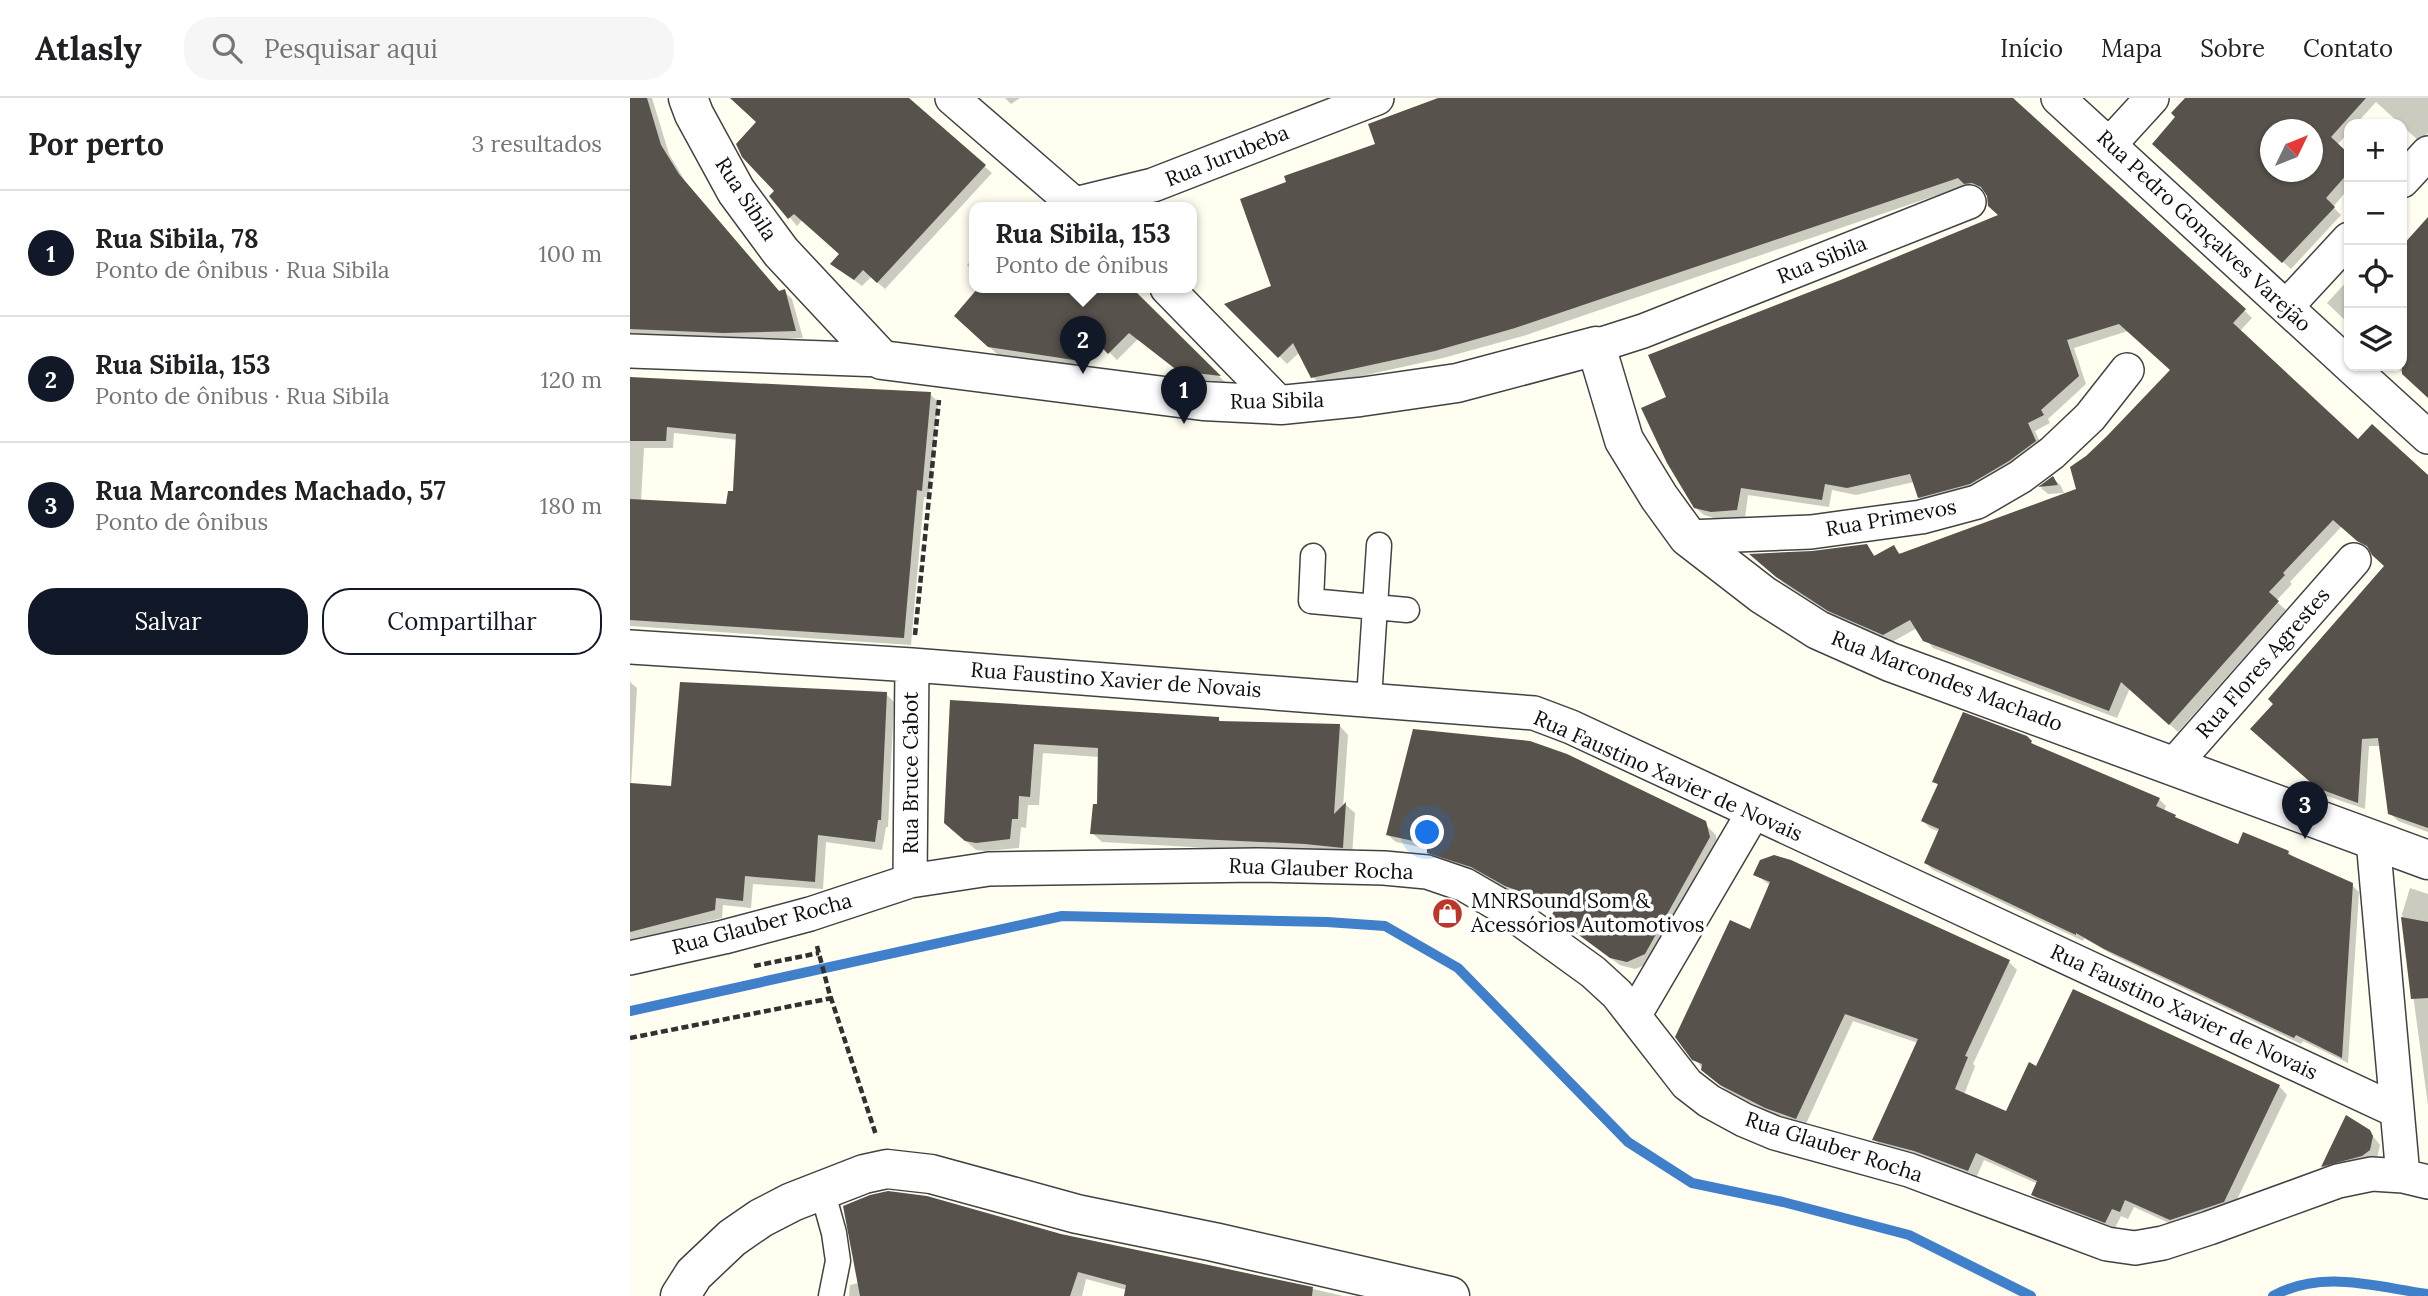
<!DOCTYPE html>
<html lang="pt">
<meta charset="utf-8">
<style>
:root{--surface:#fff;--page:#f6f6f6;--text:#202124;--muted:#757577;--line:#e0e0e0;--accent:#111827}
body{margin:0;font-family:Lora,serif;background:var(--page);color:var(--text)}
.controls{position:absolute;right:21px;top:21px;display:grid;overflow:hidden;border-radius:14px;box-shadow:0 2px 5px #0004}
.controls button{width:63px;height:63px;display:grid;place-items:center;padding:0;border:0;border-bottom:2px solid var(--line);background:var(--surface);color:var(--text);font:35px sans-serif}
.compass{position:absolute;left:1630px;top:21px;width:63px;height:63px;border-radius:50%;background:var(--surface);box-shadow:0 2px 5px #0004;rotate:47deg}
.you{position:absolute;left:798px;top:735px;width:24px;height:24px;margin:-18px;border:5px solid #fff;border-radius:50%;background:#1a73e8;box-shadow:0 0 0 10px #1a73e833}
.badge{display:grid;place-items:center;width:46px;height:46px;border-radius:50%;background:var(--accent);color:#fff;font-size:23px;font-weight:700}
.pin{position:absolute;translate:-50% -58px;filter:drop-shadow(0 2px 4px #0008)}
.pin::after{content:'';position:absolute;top:37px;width:24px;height:21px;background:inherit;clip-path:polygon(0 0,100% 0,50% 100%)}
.popup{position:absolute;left:339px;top:104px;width:228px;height:91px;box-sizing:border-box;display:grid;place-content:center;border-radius:14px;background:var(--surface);filter:drop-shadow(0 2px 5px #0005);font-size:23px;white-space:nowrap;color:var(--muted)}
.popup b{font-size:26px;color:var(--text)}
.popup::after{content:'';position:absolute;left:50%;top:100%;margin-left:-14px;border:14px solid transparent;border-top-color:var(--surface)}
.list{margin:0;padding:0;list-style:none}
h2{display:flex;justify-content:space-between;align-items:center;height:91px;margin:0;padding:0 28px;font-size:30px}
h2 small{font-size:23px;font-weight:400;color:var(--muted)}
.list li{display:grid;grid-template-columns:46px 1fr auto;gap:21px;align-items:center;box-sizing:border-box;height:126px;padding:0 28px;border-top:2px solid var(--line)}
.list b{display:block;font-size:26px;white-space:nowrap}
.list p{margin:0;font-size:23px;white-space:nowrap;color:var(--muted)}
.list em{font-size:23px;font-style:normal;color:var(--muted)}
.actions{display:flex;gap:14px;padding:21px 28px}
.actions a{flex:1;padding:16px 0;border:2px solid var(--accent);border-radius:28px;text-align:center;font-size:24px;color:var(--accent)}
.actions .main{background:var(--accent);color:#fff}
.icon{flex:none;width:38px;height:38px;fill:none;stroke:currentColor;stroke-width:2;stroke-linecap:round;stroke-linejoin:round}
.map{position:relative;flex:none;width:1798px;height:1198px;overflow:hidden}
header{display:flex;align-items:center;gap:42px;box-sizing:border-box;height:98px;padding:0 35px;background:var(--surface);border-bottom:2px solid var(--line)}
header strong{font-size:33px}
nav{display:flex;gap:38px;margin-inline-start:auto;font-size:24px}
.search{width:490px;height:63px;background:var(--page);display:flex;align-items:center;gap:18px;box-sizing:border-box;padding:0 24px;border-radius:28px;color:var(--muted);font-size:26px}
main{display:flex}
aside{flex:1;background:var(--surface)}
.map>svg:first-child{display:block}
</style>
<header>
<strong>Atlasly</strong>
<div class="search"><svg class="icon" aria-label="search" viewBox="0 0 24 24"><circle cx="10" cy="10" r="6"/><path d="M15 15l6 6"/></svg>Pesquisar aqui</div>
<nav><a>Início</a><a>Mapa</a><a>Sobre</a><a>Contato</a></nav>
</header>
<main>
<aside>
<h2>Por perto<small>3 resultados</small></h2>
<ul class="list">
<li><span class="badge">1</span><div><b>Rua Sibila, 78</b><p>Ponto de ônibus · Rua Sibila</p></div><em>100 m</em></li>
<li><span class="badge">2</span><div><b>Rua Sibila, 153</b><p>Ponto de ônibus · Rua Sibila</p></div><em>120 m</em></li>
<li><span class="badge">3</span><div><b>Rua Marcondes Machado, 57</b><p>Ponto de ônibus</p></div><em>180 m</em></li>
</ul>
<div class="actions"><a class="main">Salvar</a><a>Compartilhar</a></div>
</aside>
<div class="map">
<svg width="1798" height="1198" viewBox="0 0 1798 1198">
<rect width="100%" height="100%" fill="#fffef1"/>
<!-- shadow -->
<path fill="#0003" fill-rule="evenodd" d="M0 0H22L39 56 55 83 150 194 154 193 162 201 173 240 102 242 0 238Z
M102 0H277L362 75 255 191 241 179 232 188 203 166 211 157 172 122 167 128 142 98 147 93 128 24Z
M375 0H390L381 6Z
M817 0H1381L1614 212 1622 220 1610 233 1728 343 1798 380V734L1768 723 1760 715 1751 648H1739L1735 711 1697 698 1630 639 1645 606 1756 468 1712 428 1660 484 1662 486 1646 503 1656 512 1548 634 1500 590 1487 620 1303 550 1287 530 1262 544 1208 520 1156 487 1129 464 1236 448 1246 459 1263 449 1272 457 1448 392 1457 360 1542 272 1498 233 1444 250 1456 286 1418 321 1420 325 1405 333 1413 351 1387 370 1297 407 1289 399 1284 384 1226 397 1202 392 1199 409 1118 397 1115 420 1090 422 1074 417 1065 409 1039 300 1214 182 1371 118 1357 95 1352 92 1344 93 1337 87 893 238 813 260 691 287 683 279 670 254 657 266 598 206 643 189 612 101 658 85 747 47Z
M1558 0H1798V35L1790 44 1746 4 1726 26H1719V34L1707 47 1719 58V90L1703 109 1711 117 1661 171 1532 53ZM1640 32H1682V74H1640Z
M1798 122V298L1765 268H1772V149Z
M344 159V174L337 167Z
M1719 181V226L1697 205Z
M500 190 595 284 557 280 508 241 487 262 473 248 452 269 368 257 327 218Z
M0 281 300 296 308 304 299 399H294L281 547 0 528ZM44 335 108 342 105 395 98 408 11 403 14 350H43Z
M1423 380 1431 388 1434 395 1418 396 1411 390Z
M0 584 7 590 1 687 43 690 256 596 264 604 258 729H256L252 752 196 744 193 791 123 786 121 810 93 807 92 820 0 843Z
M322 604 588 621 592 624 709 627 718 637 713 710 716 707 725 715 722 758 472 744 462 735 468 708 469 659 413 655 409 707H398L396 730 391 729 389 750 356 753 346 752 326 734Z
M1396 639 1405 649 1529 701 1536 708 1534 713 1549 722 1609 748 1658 754 1666 762 1722 787 1729 794 1718 965 1673 943 1671 946 1483 857 1454 840 1453 843 1303 772 1296 765 1310 734 1300 730 1293 723 1309 688 1304 683Z
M1077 728 1086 737 1087 747 1023 864 1005 871 990 867 932 825 924 817 927 811 884 795 851 776 807 762 799 751 766 744 758 737Z
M1160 763 1379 864 1387 872 1343 966 1345 968 1334 997 1377 1015 1407 970 1649 988 1657 997 1602 1112 1550 1130 1504 1109 1498 1121 1491 1118 1484 1132 1411 1105 1403 1097 1408 1086 1354 1062 1346 1080 1252 1049 1244 1041 1288 945 1223 923 1175 1028 1145 1017 1100 995 1081 980 1064 960 1141 788 1125 776Z
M1780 790 1798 796V1007L1772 816Z
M1742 1037 1750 1047 1747 1060 1740 1066 1700 1076 1693 1068Z
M430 1137 579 1167 713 1198H495L497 1192 456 1181 452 1198H219L220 1187Z"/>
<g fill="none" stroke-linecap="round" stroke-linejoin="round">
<!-- stream -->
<path stroke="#4080ca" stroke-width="10" d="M0 913 432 818 697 824 755 828 828 870 998 1044 1062 1085 1153 1104 1279 1137 1401 1198
M1643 1198C1692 1171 1746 1189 1798 1196"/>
</g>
<!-- building -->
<path fill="#57524b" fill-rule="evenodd" d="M0 0H17L31 47 49 76 149 193 155 191 166 233 93 235 0 231Z
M100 0H279L356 67 247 185 233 172 224 182 200 166 209 156 164 116 158 121 139 98 144 93 112 59 106 46 126 24Z
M808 0H1383L1616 211 1603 225 1728 341 1742 326 1798 377V730L1758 716 1748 640 1732 641 1728 705 1687 690 1620 631 1643 606 1638 601 1754 468 1742 457 1737 448 1727 443 1703 422 1653 475 1655 477 1639 494 1649 503 1539 627 1491 584 1479 613 1293 543 1280 522 1253 537 1198 513 1146 479 1119 456 1182 453 1237 446 1244 458 1264 447 1269 456 1446 391 1440 369 1456 358 1477 338 1540 272 1489 226 1437 242 1449 278 1411 312 1414 317 1398 325 1406 343 1379 363 1340 386 1288 400 1280 376 1217 390 1195 386 1192 402 1111 390 1107 412 1081 414 1064 410 1037 365 1011 310 1036 299 1018 257 1213 181 1368 117 1358 108 1357 98 1351 89 1342 85 1334 86 1328 80 885 230 805 253 681 280 663 245 648 260 594 206 641 188 610 101 656 84 654 78 745 46 738 26Z
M1555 0H1736L1701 39 1719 56V74L1696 100 1705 109 1652 165 1522 46 1545 19 1541 15ZM1641 32H1683V74H1641Z
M1798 119V300L1772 276V148Z
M348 190H502L591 278 548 273 499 235 478 256 464 241 444 262 358 249 324 218Z
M0 279 301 294 292 393 287 392 274 540 0 522V401L96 406 98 393H103L106 336 37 329 36 343H0Z
M1423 378 1428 387 1408 389Z
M50 584 257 594 251 722H248L245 744 188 737 185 784 115 778 113 803 86 800 85 812 0 834V685L41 688Z
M320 602 589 619V623L710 626 704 716 716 704 713 750 675 746 460 736 463 706H467L468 650 404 646 400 699 389 698 388 721H382L380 741 346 745 335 743 314 725Z
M1333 614 1397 638 1402 643 1401 645 1530 700 1526 708 1546 717 1545 719 1608 746 1613 734 1659 753 1658 756 1723 785 1712 960 1666 937 1664 940 1474 851 1446 835V837L1294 765 1309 731 1291 723 1308 686 1302 684Z
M783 631 900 643 937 656 1076 723 1080 739 1015 856 997 864 980 860 922 817 926 807 875 788 841 769 797 755V746L756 737Z
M1144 757 1161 762 1380 862 1335 958 1338 959 1325 991 1376 1013 1399 964 1406 968 1443 891 1650 987 1594 1104 1540 1122 1495 1102 1490 1114 1482 1111 1475 1125 1401 1097 1407 1083 1346 1055 1338 1073 1284 1053 1242 1042 1288 941 1215 916 1166 1021 1135 1010 1090 987 1071 972 1072 966 1062 962 1045 939 1100 822 1120 831 1140 784 1123 777 1130 762Z
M1771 819 1798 824V900L1781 901Z
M1716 1017 1740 1032 1743 1038 1740 1052 1732 1058 1691 1069Z
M258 1093 297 1098 431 1136 683 1189 682 1198H494L496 1187 448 1174 440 1198H230L213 1108 240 1097Z"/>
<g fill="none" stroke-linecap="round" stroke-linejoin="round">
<defs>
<path id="pedestrian" d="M683 458 681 503 777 512
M739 601 749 447
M192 1092 204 1135 208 1163 201 1198"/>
<path id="minor" d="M322 0 449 110
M1428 0 1719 267
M1479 47 1522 0
M1772 83 1798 55
M445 106 523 87 747 0
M537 190 651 307
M1656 209 1719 141
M966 248 1013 233 1339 104
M0 253 252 262
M1720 268 1798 339
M1058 439 1181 434 1291 419 1347 404 1390 379 1422 355 1460 319 1497 272
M0 549 282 567 904 615 941 629 1767 1013
M1542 669 1724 462
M1743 742 1773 1078
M280 783 282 567
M0 860 94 839 180 816 280 783 359 771 627 767 754 770 797 774 835 787 873 809 963 874 987 896 1057 986 1079 1003 1114 1022 1145 1035 1279 1072 1477 1146 1505 1150 1533 1145 1579 1130 1708 1083 1742 1076 1773 1078 1798 1084
M1004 918 1123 715"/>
<path id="tertiary" d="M58 0 64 16 106 93 151 154 252 262 573 303 651 307 730 299 827 285 966 248 994 342 1029 399 1058 439 1133 497 1188 532 1260 564 1798 762
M50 1198 64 1176 102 1140 131 1120 162 1104 234 1076 257 1071 301 1076 447 1116 584 1144 820 1198"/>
</defs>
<!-- pedestrian casing -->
<use href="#pedestrian" stroke="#424242" stroke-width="27"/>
<!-- minor casing -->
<use href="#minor" stroke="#424242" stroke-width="36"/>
<!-- tertiary casing -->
<use href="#tertiary" stroke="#424242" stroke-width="41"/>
<!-- path -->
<path stroke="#313131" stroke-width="4.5" stroke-dasharray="7 3.5" stroke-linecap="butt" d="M285 537 309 302
M187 848 199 894 246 1037
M124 868 189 855
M0 940 202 900"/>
<!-- pedestrian -->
<use href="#pedestrian" stroke="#fff" stroke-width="24"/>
<!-- minor -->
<use href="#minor" stroke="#fff" stroke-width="33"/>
<!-- tertiary -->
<use href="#tertiary" stroke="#fff" stroke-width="38"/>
</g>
<!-- icons -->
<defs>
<symbol id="shop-disc" viewBox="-11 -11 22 22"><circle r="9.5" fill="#bc362a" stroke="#fff"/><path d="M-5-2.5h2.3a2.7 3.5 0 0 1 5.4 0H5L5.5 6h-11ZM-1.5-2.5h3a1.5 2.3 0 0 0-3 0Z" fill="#fff"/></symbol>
</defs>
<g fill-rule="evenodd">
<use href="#shop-disc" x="800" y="798" width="35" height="35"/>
</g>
<g text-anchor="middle" stroke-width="7" stroke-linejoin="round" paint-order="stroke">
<!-- street labels -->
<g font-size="21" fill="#0f0f0f" stroke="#fff">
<text transform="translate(597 58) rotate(-22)" y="7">Rua Jurubeba</text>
<text transform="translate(116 101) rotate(57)" y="7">Rua Sibila</text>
<text transform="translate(1574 133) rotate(43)" y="7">Rua Pedro Gonçalves Varejão</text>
<text transform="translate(1192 162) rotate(-22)" y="7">Rua Sibila</text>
<text transform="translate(647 303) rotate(-1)" y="7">Rua Sibila</text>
<text transform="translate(1261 420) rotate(-10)" y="7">Rua Primevos</text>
<text transform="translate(1633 565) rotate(-49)" y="7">Rua Flores Agrestes</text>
<text transform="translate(486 582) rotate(4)" y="7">Rua Faustino Xavier de Novais</text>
<text transform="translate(1317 583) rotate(21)" y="7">Rua Marcondes Machado</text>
<text transform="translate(281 675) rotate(-90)" y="7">Rua Bruce Cabot</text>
<text transform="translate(1038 678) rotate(24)" y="7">Rua Faustino Xavier de Novais</text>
<text transform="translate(691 771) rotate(2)" y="7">Rua Glauber Rocha</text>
<text transform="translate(132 826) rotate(-15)" y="7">Rua Glauber Rocha</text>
<text transform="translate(1554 914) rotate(25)" y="7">Rua Faustino Xavier de Novais</text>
<text transform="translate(1204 1049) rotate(18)" y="7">Rua Glauber Rocha</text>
</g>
<!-- poi labels -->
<g font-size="21" fill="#0f0f0f" stroke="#fff" text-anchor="start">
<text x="841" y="810">MNRSound Som &amp;<tspan x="841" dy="24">Acessórios Automotivos</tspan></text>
</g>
</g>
</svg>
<div class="controls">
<button>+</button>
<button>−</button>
<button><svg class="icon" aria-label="locate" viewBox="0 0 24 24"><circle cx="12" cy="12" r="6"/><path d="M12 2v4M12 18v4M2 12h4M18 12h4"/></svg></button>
<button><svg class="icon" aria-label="layers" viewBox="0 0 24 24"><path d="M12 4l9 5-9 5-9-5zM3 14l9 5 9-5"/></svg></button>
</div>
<svg class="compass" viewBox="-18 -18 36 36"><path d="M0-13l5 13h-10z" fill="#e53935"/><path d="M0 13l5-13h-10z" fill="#757577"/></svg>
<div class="you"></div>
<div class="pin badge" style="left:554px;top:326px">1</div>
<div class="pin badge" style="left:453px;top:276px">2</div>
<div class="popup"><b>Rua Sibila, 153</b>Ponto de ônibus</div>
<div class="pin badge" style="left:1675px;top:741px">3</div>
</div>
</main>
